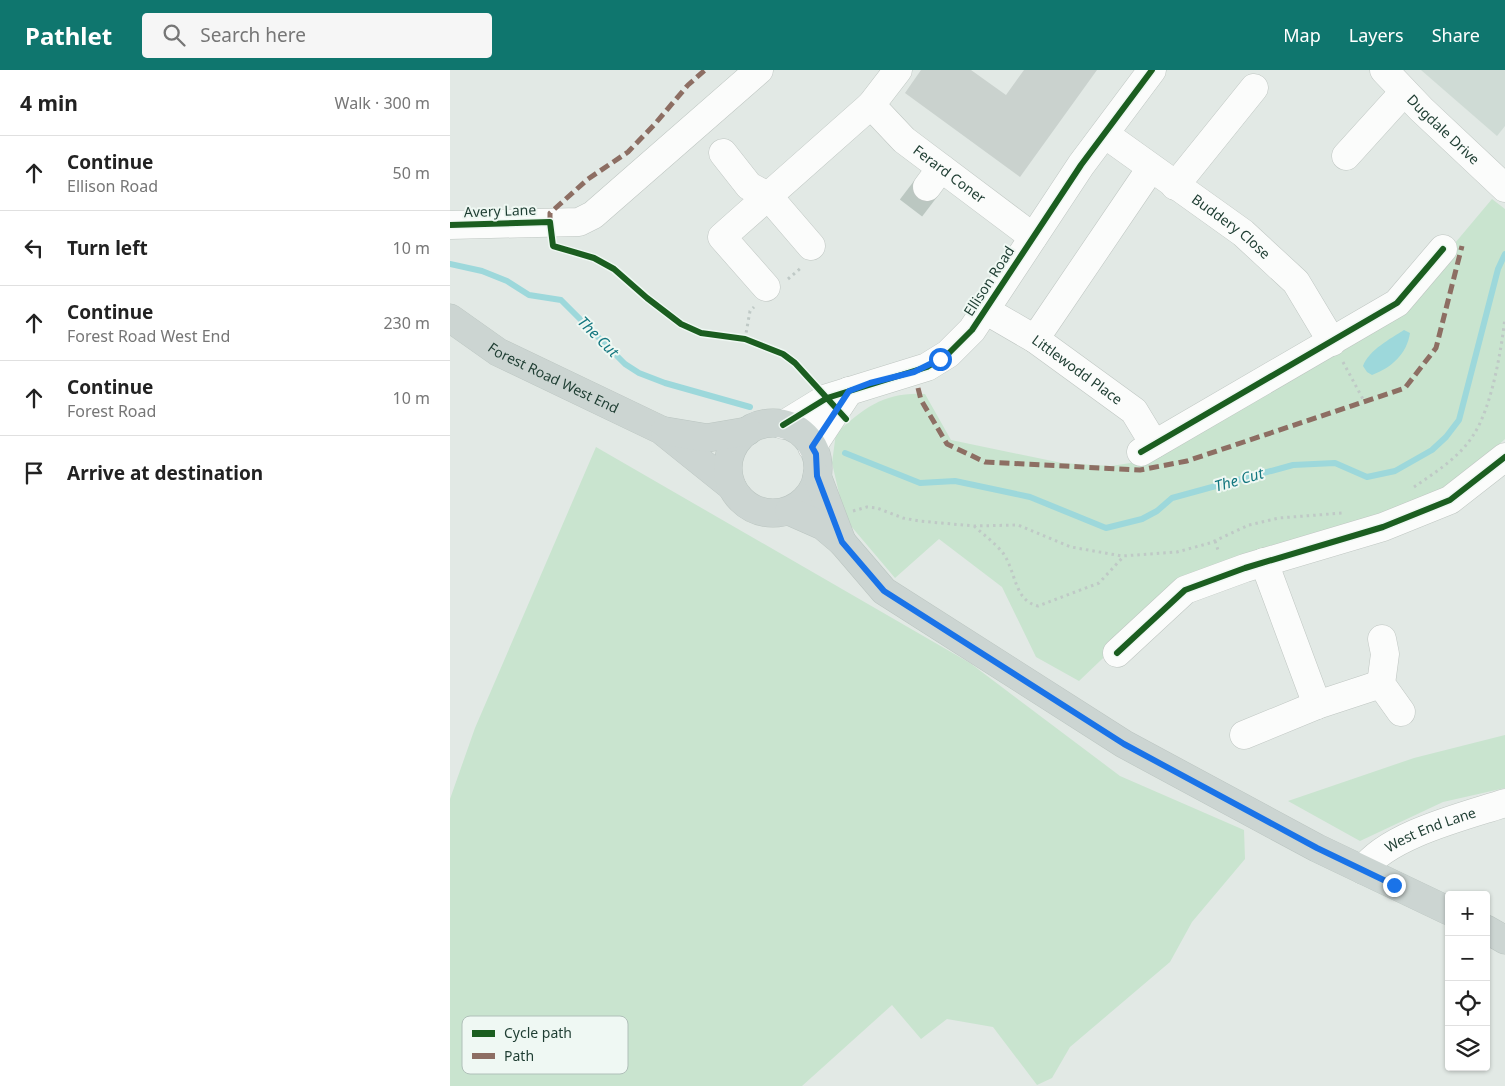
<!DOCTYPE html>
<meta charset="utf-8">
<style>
:root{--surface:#fff;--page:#f6f6f6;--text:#222;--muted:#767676;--line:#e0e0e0;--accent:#0f766e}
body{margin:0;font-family:"Noto Sans",sans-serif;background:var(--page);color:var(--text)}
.controls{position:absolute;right:15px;bottom:15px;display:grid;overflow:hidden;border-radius:5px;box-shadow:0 1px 4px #0004}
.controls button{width:45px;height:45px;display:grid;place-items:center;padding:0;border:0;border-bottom:1px solid var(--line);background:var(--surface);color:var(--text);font:25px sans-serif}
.stop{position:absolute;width:15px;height:15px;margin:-11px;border:4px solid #1a73e8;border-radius:50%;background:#fff}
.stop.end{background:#1a73e8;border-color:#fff;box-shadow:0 1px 5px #0008}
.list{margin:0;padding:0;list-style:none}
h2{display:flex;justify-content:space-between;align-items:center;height:65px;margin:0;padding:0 20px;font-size:21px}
h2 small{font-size:16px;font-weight:400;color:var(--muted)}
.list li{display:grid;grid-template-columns:32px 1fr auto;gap:15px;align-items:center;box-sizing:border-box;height:75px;padding:0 20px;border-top:1px solid var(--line)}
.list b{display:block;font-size:19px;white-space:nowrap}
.list p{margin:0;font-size:16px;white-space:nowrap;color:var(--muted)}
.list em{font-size:16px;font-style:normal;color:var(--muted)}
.icon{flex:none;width:28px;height:28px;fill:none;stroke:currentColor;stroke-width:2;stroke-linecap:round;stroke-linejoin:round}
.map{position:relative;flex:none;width:1055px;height:1016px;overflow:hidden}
header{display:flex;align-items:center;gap:30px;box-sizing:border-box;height:70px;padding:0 25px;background:var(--accent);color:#fff}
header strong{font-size:24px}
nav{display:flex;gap:28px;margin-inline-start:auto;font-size:18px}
.search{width:350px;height:45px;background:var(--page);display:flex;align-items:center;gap:12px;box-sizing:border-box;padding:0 18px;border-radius:5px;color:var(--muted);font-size:19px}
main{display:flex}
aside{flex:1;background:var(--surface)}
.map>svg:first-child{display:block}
</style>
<header>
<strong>Pathlet</strong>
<div class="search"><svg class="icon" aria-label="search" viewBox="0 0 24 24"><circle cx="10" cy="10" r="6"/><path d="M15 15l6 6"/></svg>Search here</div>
<nav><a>Map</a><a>Layers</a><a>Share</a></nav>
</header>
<main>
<aside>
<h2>4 min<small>Walk · 300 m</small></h2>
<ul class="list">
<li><svg class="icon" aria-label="ahead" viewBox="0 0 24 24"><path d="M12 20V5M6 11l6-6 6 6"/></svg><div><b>Continue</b><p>Ellison Road</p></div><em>50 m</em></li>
<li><svg class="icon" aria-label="left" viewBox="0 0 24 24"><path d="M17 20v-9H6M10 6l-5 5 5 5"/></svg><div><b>Turn left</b></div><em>10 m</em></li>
<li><svg class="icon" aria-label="ahead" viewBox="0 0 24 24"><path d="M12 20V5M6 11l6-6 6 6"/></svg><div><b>Continue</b><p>Forest Road West End</p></div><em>230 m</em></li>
<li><svg class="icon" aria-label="ahead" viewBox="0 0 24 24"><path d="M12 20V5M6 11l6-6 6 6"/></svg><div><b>Continue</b><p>Forest Road</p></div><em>10 m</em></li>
<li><svg class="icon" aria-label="arrive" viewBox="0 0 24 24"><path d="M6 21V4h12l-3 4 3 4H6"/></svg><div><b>Arrive at destination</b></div></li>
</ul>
</aside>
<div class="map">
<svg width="1055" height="1016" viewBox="0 0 1055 1016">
<rect width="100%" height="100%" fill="#e2e9e5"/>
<!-- built -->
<path fill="#cfdbd5" d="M971 0H1055V56L1047 66Z"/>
<!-- green -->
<path fill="#c9e4cf" d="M1042 129 1055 139V369L1005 416 931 447 735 510 629 611 586 587 552 517 489 469 445 508 395 449 382 393 386 363C416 337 434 322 475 324L501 370 612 393 661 396 700 390 947 242Z
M146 377 520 593 670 706 794 760 795 789 742 852 720 892 620 977 602 1008 587 1015 543 957 497 949 471 969 442 935 352 1016H0V729L25 658Z
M1055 665V718L993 732 910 771 838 731 964 688Z"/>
<!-- water -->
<path fill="#9dd8db" d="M954 260 960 263C957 284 941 298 922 305L917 302 913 296C919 280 940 269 954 260Z"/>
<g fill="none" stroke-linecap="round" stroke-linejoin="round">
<!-- stream -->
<path stroke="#9dd8db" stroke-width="6" d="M0 194 32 201 57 211 79 225 111 230 175 294 189 303 215 313 300 337
M395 383 470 413 505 411 580 427 656 458 692 449 707 441 722 428 843 395 885 393 917 407 945 401 982 380 996 367 1009 350 1048 199 1055 184"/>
</g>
<!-- building -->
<path fill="#cad2ce" d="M471 0H521L556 25 574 0H647L570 107 455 23Z"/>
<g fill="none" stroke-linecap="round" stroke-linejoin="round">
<!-- minor-tunnel -->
<path stroke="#bbc7c1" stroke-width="28" stroke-dasharray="28 14" stroke-linecap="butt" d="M461 138 477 117"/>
<defs>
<g id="minor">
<path id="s1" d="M934 0 971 39 1055 118"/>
<path id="s2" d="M421 35 454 70 583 167"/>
<path id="s3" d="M656 65 793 163 846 212 882 272"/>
<path d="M273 83 299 116 318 126 361 176"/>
<path d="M896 86 954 22"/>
<path d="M725 116 804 18"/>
<path d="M477 117 491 98"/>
<path d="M0 155 129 152 143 145 309 0"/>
<path d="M316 217 272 167 421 35 448 0"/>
<path id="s4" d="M535 240 585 269 684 341 704 374"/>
<path d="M585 269 701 98"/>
<path d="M333 355 377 328 477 297 498 284 522 260 631 95 702 0"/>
<path d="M362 377 399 321"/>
<path d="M691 382 947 233 993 179"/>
<path d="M814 492 867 635"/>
<path d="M932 569 935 584 931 614 951 642"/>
<path d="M667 583 735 520 795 498 933 457 1000 430 1055 387"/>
<path d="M794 665 867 635 931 614"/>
<path id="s5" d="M913 800C937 765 1015 746 1055 733"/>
</g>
<g id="major">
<path id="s6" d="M0 248 48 282 211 360 282 417"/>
<circle cx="323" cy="398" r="45"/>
<path d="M215 361 257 368 298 361"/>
<path d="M367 406 392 472"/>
<path d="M339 441 373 456 392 472 434 521 674 674 867 778 999 841"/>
<path d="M1036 859 1055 870"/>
</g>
</defs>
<!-- minor casing -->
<use href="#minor" stroke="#bfc6c2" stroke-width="29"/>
<!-- major casing -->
<use href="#major" stroke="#bbc5c1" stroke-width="29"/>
<!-- path -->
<path stroke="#bfc9c6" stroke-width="3" stroke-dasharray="2.5 4" stroke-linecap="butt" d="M338 209 352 197
M295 269 300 241 304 237
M893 292 914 331
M964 417C986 402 1010 387 1024 364 1042 336 1051 281 1055 248
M403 441 417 437 427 438 453 448 469 451 524 456 568 455 621 477 672 486 727 482 760 473 799 455 829 448 893 443
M524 456C534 465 545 473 553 483 566 501 564 531 588 536L649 513 674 486
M765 471 769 483"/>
<!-- minor -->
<use href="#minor" stroke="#fbfcfb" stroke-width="28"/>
<!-- major -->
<use href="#major" stroke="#ccd5d2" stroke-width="28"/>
<!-- quiet -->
<path stroke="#8d6e63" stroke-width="5" stroke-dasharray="10 5" stroke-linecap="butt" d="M100 152V143L138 109 178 82 204 55 238 15 255 0
M468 318 471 330 497 374 535 392 690 400 737 391 955 318 986 278 1012 176"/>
<defs>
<path id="cycleway" d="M0 155 100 152 103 176 144 188 164 199 197 228 231 254 251 263 295 269 333 284 345 293 396 349
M333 355 377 328 477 297 498 284 522 260 631 95 702 0
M691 382 947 233 993 179
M667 583 735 520 795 498 933 457 1000 430 1055 387"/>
</defs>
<!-- cycleway casing -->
<use href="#cycleway" stroke="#eff8f3" stroke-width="9"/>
<!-- cycleway -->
<use href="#cycleway" stroke="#1b5e20" stroke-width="6"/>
</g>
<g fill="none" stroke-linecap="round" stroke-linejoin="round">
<!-- route -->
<path stroke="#1a73e8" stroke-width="6" d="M490 289 464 302 420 313 399 321 362 377 366 384 367 406 392 472 434 521 674 674 867 778 944 815"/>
</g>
<g text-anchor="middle" stroke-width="4" stroke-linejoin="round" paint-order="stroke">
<!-- street labels -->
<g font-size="14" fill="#1e3d32" stroke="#eff8f3">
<text dy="5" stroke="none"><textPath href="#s1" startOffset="84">Dugdale Drive</textPath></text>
<text dy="5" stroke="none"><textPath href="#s2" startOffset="105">Ferard Coner</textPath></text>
<text transform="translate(50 141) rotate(-2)" y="5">Avery Lane</text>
<text dy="5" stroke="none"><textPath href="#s3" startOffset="155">Buddery Close</textPath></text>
<text transform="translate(539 211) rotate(-57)" y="5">Ellison Road</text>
<text dy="5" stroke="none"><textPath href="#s4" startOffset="110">Littlewodd Place</textPath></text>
<text dy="5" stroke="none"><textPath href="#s6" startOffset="120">Forest Road West End</textPath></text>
<text dy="5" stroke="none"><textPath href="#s5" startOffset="80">West End Lane</textPath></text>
</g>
<!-- water labels -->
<g font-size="15" font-style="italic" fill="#12767f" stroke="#eff8f3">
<text transform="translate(148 267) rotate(45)" y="5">The Cut</text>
<text transform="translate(789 410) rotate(-16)" y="5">The Cut</text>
</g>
</g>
<!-- legend -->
<rect x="12" y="946" width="166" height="58" rx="8" fill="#eff8f3" stroke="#b0c0b9" stroke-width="1"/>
<rect x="22" y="960" width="23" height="7" fill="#1b5e20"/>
<rect x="22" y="983" width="23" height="6" fill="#8d6e63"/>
<g font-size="14" fill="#1e3d32">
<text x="54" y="968">Cycle path</text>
<text x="54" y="991">Path</text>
</g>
</svg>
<div class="controls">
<button>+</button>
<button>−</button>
<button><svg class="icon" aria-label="locate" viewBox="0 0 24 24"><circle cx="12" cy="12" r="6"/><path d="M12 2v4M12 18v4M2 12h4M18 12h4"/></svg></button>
<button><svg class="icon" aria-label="layers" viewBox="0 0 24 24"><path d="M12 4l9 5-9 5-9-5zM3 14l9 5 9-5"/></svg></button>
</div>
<div class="stop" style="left:490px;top:289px"></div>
<div class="stop end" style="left:944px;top:815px"></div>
</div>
</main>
